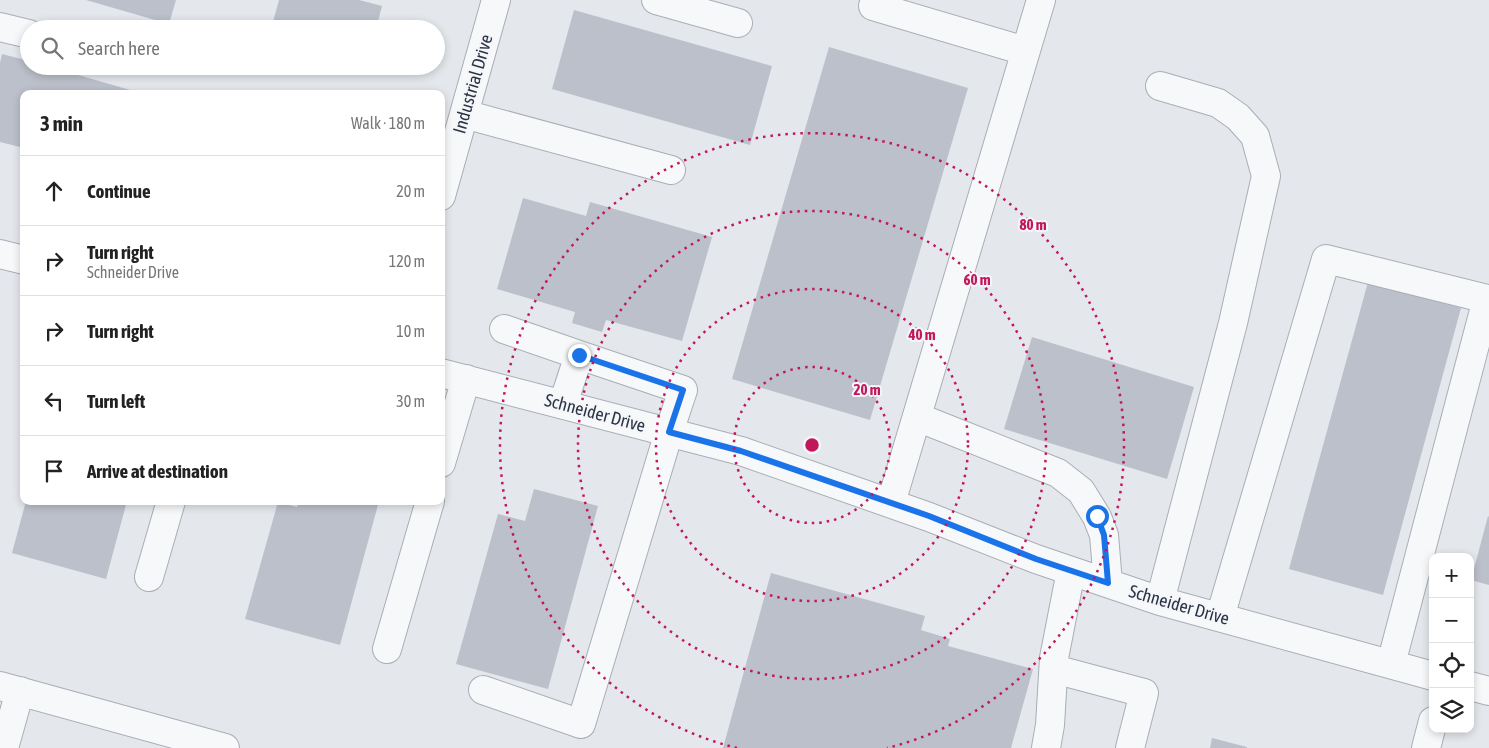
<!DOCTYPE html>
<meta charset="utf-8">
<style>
:root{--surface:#fff;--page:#f2f2f2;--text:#222;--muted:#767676;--line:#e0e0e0}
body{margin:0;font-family:"Asap Condensed",sans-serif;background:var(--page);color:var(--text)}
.controls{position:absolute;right:15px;bottom:15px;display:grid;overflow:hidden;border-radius:10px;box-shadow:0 2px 8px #0003}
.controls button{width:45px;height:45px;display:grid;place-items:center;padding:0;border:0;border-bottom:1px solid var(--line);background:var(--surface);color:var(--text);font:25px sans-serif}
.stop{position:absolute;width:15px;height:15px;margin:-11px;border:4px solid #1a73e8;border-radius:50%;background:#fff}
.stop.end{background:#1a73e8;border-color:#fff;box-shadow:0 1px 5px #0008}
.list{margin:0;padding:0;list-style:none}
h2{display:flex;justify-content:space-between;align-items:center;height:65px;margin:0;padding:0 20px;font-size:21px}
h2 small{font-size:16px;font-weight:400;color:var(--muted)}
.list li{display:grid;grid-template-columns:32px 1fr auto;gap:15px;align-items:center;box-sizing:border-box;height:70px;padding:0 20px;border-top:1px solid var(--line)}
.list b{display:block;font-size:19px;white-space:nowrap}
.list p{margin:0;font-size:16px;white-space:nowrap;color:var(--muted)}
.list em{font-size:16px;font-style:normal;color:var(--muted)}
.icon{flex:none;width:28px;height:28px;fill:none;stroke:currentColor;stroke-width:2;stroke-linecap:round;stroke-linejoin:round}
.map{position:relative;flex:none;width:1489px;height:748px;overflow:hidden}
.search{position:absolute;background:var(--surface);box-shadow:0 2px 8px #0003;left:20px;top:20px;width:425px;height:55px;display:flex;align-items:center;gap:12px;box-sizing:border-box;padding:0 18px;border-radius:28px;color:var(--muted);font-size:19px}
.panel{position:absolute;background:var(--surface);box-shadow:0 2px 8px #0003;left:20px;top:90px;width:425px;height:415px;border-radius:10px}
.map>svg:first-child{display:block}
</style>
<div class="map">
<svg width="1489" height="748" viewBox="0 0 1489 748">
<rect width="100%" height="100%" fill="#e4e7ec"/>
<!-- building -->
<path fill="#bbc0ca" d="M86 0H176L169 24Z
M279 0H359L382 6 376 29H271Z
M574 10 772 66 750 145 552 89Z
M829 47 968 88 870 420 732 379Z
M2 54 29 61V66H47L144 94H24V148L0 142V63Z
M336 66H365L363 74Z
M523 198 586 216 590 202 712 237 682 341 606 320 602 332 572 323 575 312 497 289Z
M1368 282 1461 308 1383 595 1289 569Z
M1032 337 1194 387 1167 479 1004 429Z
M534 489 598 506 548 689 456 664 498 514 525 521Z
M26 501H127L106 579 12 553Z
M299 501H379L340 645 245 619 278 502 297 507Z
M1488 516 1489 517V585L1471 580Z
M771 573 925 616 921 630 950 639 948 646 1033 669 1011 748H723Z
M1212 738 1247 747V748H1210Z"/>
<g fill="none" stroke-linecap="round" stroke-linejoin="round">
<defs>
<path id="minor" d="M656 0 738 23
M873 6 1025 51
M0 27 29 34
M1160 86 1218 103 1238 117 1255 136 1266 176 1233 323 1160 601
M464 114 671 170
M441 196 496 0
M0 254 24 260
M504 329 579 355
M441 373 741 451 929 517 1036 559 1160 601 1433 676
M917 417 1058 473 1081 491 1097 517 1104 535 1108 583
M441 463 466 379
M891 503 1041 0
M149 577 171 501
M1220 617 1326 259 1487 299 1391 664
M387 649 430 501
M1054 669 1144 693 1130 748
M0 686 225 748
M1470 686 1489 691
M483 690 581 724 669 432 683 390 579 355 563 404
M4 748 20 691
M1046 748 1050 725 1054 658 1071 571
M1426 748 1433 721"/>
</defs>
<!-- minor casing -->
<use href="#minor" stroke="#a9aeb7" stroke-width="30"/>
<!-- minor -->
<use href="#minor" stroke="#f7f8fa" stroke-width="28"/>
</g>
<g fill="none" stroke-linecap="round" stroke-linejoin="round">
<!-- route -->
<path stroke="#1a73e8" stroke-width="6" d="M579 355 683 390 669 432 741 451 929 516 1036 559 1108 583 1104 535 1097 516"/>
</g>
<!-- distance rings -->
<g fill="none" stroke="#c2185b" stroke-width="2.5" stroke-dasharray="2.5 5">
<circle cx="812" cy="445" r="78"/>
<circle cx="812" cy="445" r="156"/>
<circle cx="812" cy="445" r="234"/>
<path d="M737 748A312 312 0 1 1 887 748"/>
</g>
<g text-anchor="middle" stroke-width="4" stroke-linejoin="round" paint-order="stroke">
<!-- street labels -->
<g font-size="18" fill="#2b3445" stroke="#f4f6f9">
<text transform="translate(473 84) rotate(-74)" y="6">Industrial Drive</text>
<text transform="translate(595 413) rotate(15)" y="6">Schneider Drive</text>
<text transform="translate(1179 605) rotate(16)" y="6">Schneider Drive</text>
</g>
</g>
<circle cx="812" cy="445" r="8" fill="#c2185b" stroke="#f4f6f9" stroke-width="2.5"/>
<g font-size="15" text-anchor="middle" font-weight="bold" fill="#c2185b" stroke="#f4f6f9" stroke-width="4" stroke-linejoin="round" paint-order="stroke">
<text x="1033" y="230">80 m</text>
<text x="977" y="285">60 m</text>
<text x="922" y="340">40 m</text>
<text x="867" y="395">20 m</text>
</g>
</svg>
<div class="controls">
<button>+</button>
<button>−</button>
<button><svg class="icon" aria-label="locate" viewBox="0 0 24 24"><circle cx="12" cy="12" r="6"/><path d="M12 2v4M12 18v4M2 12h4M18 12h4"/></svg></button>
<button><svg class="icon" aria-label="layers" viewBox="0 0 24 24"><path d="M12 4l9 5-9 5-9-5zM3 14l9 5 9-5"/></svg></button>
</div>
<div class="stop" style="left:1097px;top:516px"></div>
<div class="stop end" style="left:579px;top:355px"></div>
<div class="search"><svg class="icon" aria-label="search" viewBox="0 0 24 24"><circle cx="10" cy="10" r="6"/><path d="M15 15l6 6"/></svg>Search here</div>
<section class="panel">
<h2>3 min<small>Walk · 180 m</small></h2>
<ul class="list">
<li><svg class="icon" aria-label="ahead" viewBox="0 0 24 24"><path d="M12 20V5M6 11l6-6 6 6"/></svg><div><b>Continue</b></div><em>20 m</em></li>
<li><svg class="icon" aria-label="right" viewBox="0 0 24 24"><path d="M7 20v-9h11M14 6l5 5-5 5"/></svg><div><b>Turn right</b><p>Schneider Drive</p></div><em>120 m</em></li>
<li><svg class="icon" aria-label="right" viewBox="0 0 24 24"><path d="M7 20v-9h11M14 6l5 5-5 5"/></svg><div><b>Turn right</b></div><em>10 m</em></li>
<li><svg class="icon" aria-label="left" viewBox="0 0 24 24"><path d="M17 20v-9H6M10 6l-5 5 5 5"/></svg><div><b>Turn left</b></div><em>30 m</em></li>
<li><svg class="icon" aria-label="arrive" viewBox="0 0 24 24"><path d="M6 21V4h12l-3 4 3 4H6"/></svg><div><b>Arrive at destination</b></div></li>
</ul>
</section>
</div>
